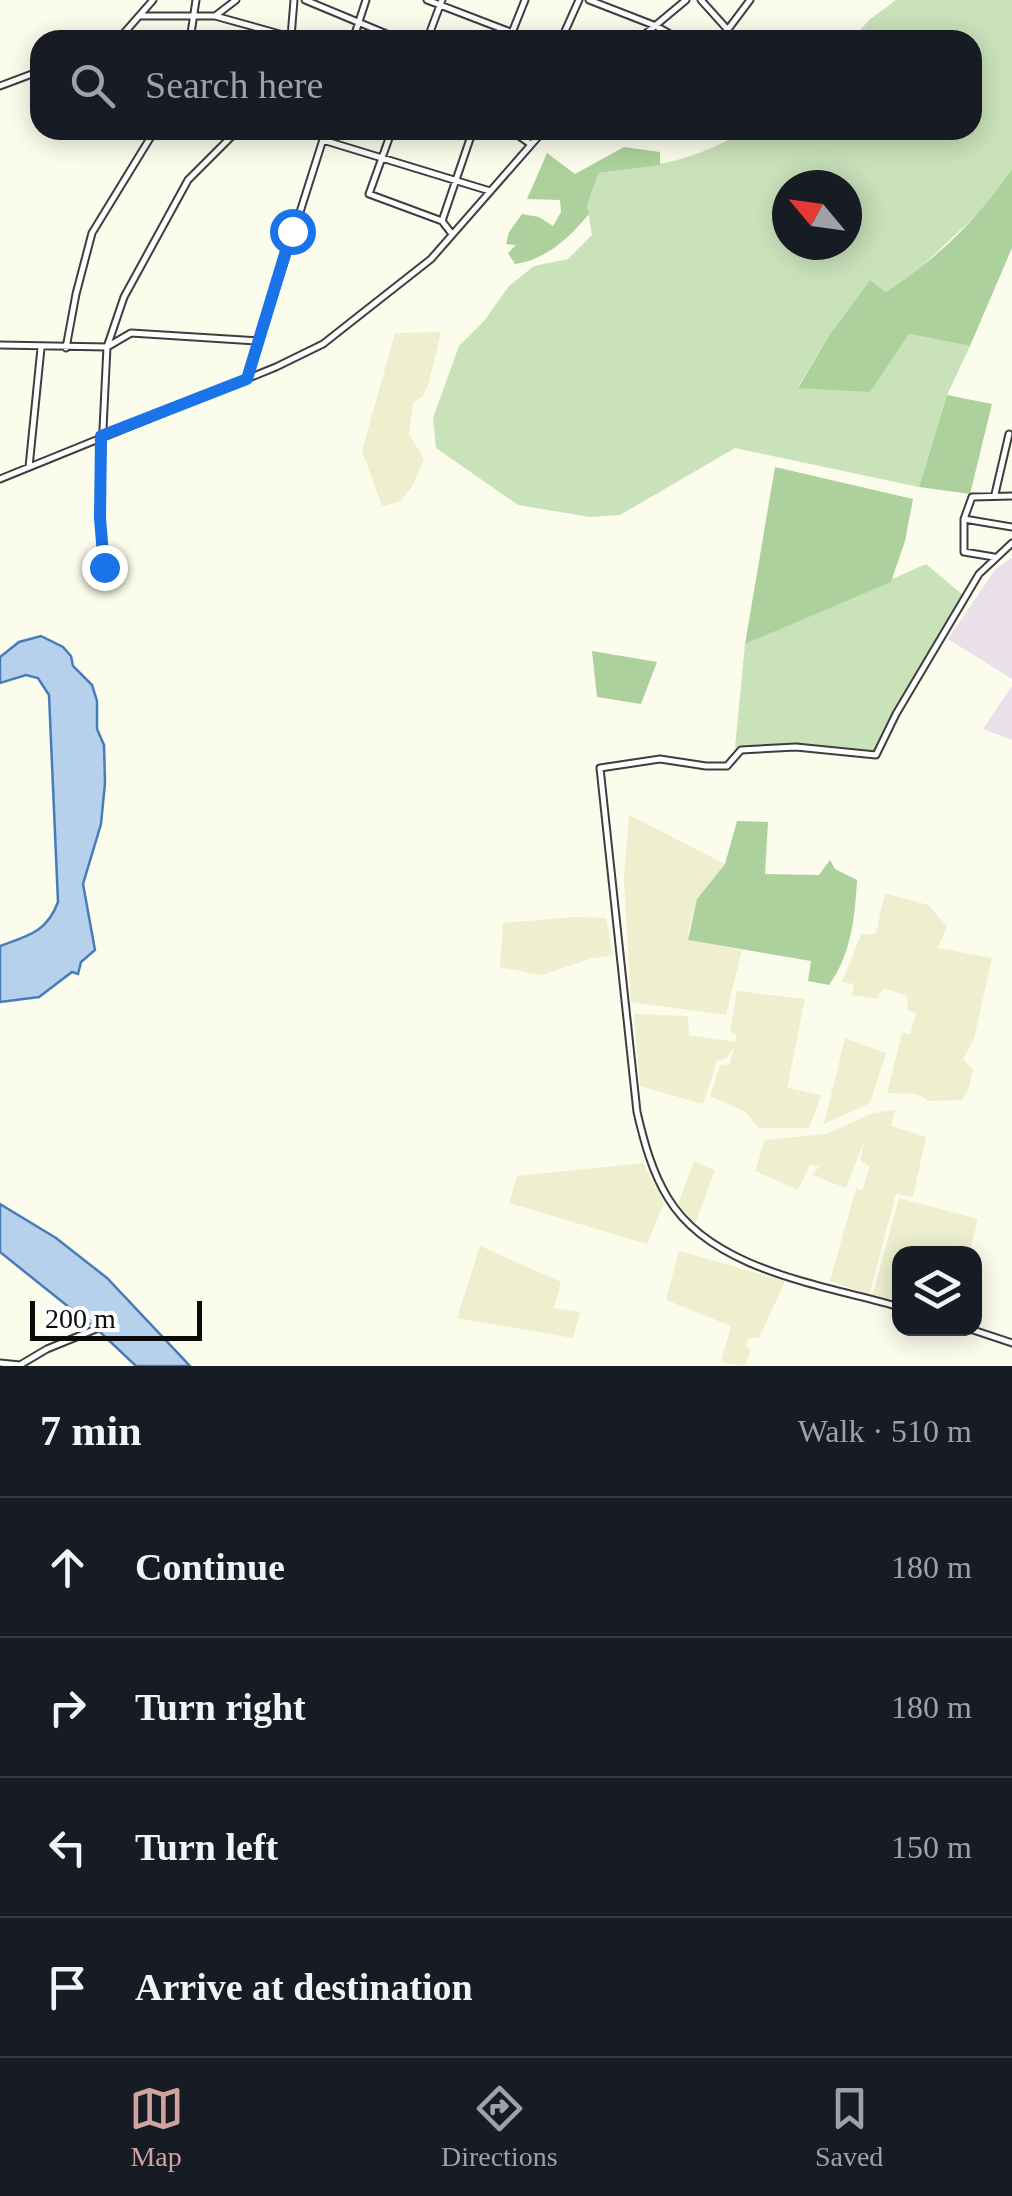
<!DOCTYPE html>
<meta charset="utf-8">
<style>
:root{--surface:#171b24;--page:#20242c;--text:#f1f3f6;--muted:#9ea1a6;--line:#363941;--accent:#d1a3a0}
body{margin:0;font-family:"Times New Roman",serif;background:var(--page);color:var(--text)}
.controls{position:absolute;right:30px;bottom:30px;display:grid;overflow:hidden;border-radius:20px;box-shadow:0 5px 25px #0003}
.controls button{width:90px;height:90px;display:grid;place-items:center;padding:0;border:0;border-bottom:2px solid var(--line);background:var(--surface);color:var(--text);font:50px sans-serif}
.compass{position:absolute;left:772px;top:170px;width:90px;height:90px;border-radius:50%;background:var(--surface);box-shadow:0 5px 25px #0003;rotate:299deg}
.scale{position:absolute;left:30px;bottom:25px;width:172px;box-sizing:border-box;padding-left:10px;border:5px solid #0b0b0b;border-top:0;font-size:28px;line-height:35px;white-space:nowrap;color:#0b0b0b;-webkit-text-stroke:8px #fff;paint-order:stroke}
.stop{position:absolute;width:30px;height:30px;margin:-22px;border:8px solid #1a73e8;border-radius:50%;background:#fff}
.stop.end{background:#1a73e8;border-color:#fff;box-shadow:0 2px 10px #0008}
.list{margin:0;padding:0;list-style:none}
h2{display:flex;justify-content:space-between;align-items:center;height:130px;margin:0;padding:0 40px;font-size:42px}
h2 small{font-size:32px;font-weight:400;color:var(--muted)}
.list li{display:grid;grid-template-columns:65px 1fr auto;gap:30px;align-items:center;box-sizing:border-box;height:140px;padding:0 40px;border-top:2px solid var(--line)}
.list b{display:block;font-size:38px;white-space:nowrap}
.list em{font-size:32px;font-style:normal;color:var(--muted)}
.icon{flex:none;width:55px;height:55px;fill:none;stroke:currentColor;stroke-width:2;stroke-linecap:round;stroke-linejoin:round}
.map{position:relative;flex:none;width:1012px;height:1366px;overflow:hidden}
.search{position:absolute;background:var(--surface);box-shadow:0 5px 25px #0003;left:30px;right:30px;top:30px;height:110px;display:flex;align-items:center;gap:25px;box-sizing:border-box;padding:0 35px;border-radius:30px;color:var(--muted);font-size:38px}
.sheet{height:690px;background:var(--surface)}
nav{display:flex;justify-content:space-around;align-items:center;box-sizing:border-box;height:140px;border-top:2px solid var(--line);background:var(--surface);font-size:28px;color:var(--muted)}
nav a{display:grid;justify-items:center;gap:5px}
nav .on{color:var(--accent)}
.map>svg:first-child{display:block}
</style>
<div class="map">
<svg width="1012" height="1366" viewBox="0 0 1012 1366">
<rect width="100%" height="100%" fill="#fcfcec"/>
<!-- industrial -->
<path fill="#e9e0e9" d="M1012 557V679L948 639 995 570Z
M1012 686V740L983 729Z"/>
<!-- farmland -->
<path fill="#edefcf" d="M441 332 429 382 424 395 413 403 409 434 424 459 412 487 399 502 382 506 362 451 395 333Z
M629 815 725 864 697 899 688 932 689 940 742 950 726 1015 631 1002 624 879Z
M885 893 928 905 947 926 938 948 992 958 974 1039 963 1059 973 1070 969 1088 962 1100 929 1101 917 1094 887 1093 902 1033 910 1034 916 1014 908 1010 907 996 884 988 877 999 852 995 854 984 842 982 861 935 876 933Z
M574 917 606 918 613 955 590 959 542 975 500 967 503 923Z
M737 991 805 999 787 1088 821 1095 809 1128H758L746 1112 710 1096 720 1065 730 1064 734 1047 726 1059 717 1061 703 1104 640 1086 634 1014 688 1016 689 1035 735 1042 737 1034 730 1032Z
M845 1038 886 1053 870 1103 824 1124Z
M895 1110 891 1126 926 1137 913 1197 896 1194 869 1295 830 1281 856 1188 862 1190 870 1166 860 1160 865 1139 846 1188 812 1175 819 1167 810 1164 798 1190 755 1171 765 1140 826 1134 873 1113Z
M694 1161 715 1170 695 1224 678 1204Z
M643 1163 664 1203 647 1244 509 1203 517 1176Z
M899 1198 978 1219 969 1253 900 1254 899 1304 872 1297Z
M480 1246 561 1282 554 1308 580 1312 573 1338 457 1318Z
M679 1251 785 1281 759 1338H749L746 1346 751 1351 744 1366 721 1362 731 1326 666 1300Z"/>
<!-- green -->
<path fill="#c9e2ba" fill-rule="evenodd" d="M896 0H1012V169L991 201 915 273 886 292 870 280 830 334 798 387 870 391 909 334 970 346 947 395 919 487 735 448 620 515 590 517 518 505 436 448 433 418 459 346 484 321 509 286 534 266 568 259 592 235 587 205 599 173C658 165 693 162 746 130H972V40H851L869 20ZM787 185H847V245H787Z
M926 564 963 595 897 704 875 754 787 746 779 750 735 748 745 644Z"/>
<!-- forest -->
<path fill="#acd19c" d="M624 147 660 152V165L599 173 587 205 589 214C570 237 546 260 515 264L508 253 516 245 506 244 509 232 522 214 539 217 553 226 561 212 560 200 527 199 547 153 575 174Z
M1012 169V248L970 346 909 334 870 392 798 388 830 334 870 280 886 292C935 261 980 217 1012 169Z
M947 395 992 404 970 494 919 487Z
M775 467 913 499 905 541 891 582 745 644Z
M592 651 657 662 641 704 597 697Z
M737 821 768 822 765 874 819 875 830 860 835 869 857 880C855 917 851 955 829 985L808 981 811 961 688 940 697 899 725 864Z"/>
<!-- water -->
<path fill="#b7d1ed" stroke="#477cbb" stroke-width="2.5" d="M41 636 63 647 71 656 73 666 92 685 97 701V729L104 745 105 783 101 824 83 884 95 950 81 962 78 974 72 972 39 997 0 1002V946C28 936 47 932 58 902L49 695 38 678 26 675 0 683V657L19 642Z
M0 1204 56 1238 107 1278 190 1366H136L100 1332 0 1252Z"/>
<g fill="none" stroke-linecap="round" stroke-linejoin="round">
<defs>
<path id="minor" d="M305 0 401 40
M427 0 531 40
M589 0 656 26 680 40
M701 0 737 40
M139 16H215L301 40
M215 16 236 0
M291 37 294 0
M118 40 153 0
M190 40 196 0
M353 40 366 0
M427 40 442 0
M509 40 525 0
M561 40 579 0
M638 40 686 0
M720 40 750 0
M0 86 40 71
M392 130 369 194 442 221
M515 133 529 143
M323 140 490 191
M452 234 442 221 473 130
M0 345 107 347 131 333 258 341
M66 348 76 294 92 233 155 130
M247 379 326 130
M29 467 41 348
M0 479 276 367 323 344 431 259 544 130
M995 494 1009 434
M964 519 1012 527
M994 557 964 552V519L972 497 1012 496
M104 567 99 511 107 347 124 297 188 180 238 130
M900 1307C824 1285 712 1271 668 1198 652 1172 644 1142 637 1112L600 768 660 759 706 766H727L741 750 796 747 876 755 896 714 979 574 1012 543
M967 1328 1012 1343
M0 1363 20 1365 47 1349 96 1329"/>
</defs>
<!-- minor casing -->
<use href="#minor" stroke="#3e3e3e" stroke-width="9"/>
<!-- minor -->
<use href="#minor" stroke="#fff" stroke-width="5"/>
</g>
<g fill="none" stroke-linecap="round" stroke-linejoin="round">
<!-- route -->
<path stroke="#1a73e8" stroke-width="12" d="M104 567 100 518 101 436 247 379 292 231"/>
</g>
</svg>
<div class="controls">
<button><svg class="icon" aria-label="layers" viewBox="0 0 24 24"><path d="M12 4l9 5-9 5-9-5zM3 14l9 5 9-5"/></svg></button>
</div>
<svg class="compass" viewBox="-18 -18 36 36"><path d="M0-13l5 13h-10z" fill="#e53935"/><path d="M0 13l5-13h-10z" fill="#9ea1a6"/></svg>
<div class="scale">200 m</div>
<div class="stop" style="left:292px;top:231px"></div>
<div class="stop end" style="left:104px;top:567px"></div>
<div class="search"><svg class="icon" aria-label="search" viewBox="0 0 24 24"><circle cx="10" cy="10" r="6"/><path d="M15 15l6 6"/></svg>Search here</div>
</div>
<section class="sheet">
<h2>7 min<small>Walk · 510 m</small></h2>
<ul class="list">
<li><svg class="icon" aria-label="ahead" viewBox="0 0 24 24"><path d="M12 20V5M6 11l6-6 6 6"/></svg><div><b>Continue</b></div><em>180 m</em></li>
<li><svg class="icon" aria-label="right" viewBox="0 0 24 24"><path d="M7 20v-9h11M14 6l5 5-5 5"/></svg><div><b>Turn right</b></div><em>180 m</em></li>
<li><svg class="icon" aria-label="left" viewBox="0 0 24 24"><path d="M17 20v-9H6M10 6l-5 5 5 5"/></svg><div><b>Turn left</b></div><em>150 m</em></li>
<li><svg class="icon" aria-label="arrive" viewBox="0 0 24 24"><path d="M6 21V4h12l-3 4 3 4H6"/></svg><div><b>Arrive at destination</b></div></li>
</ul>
</section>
<nav>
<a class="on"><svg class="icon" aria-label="map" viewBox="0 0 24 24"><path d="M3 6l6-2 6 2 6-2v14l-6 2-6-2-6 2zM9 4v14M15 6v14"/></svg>Map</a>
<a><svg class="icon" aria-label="directions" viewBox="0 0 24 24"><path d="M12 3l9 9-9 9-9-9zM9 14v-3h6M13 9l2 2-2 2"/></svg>Directions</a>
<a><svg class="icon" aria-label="saved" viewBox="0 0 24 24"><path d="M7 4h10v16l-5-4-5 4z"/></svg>Saved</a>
</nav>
